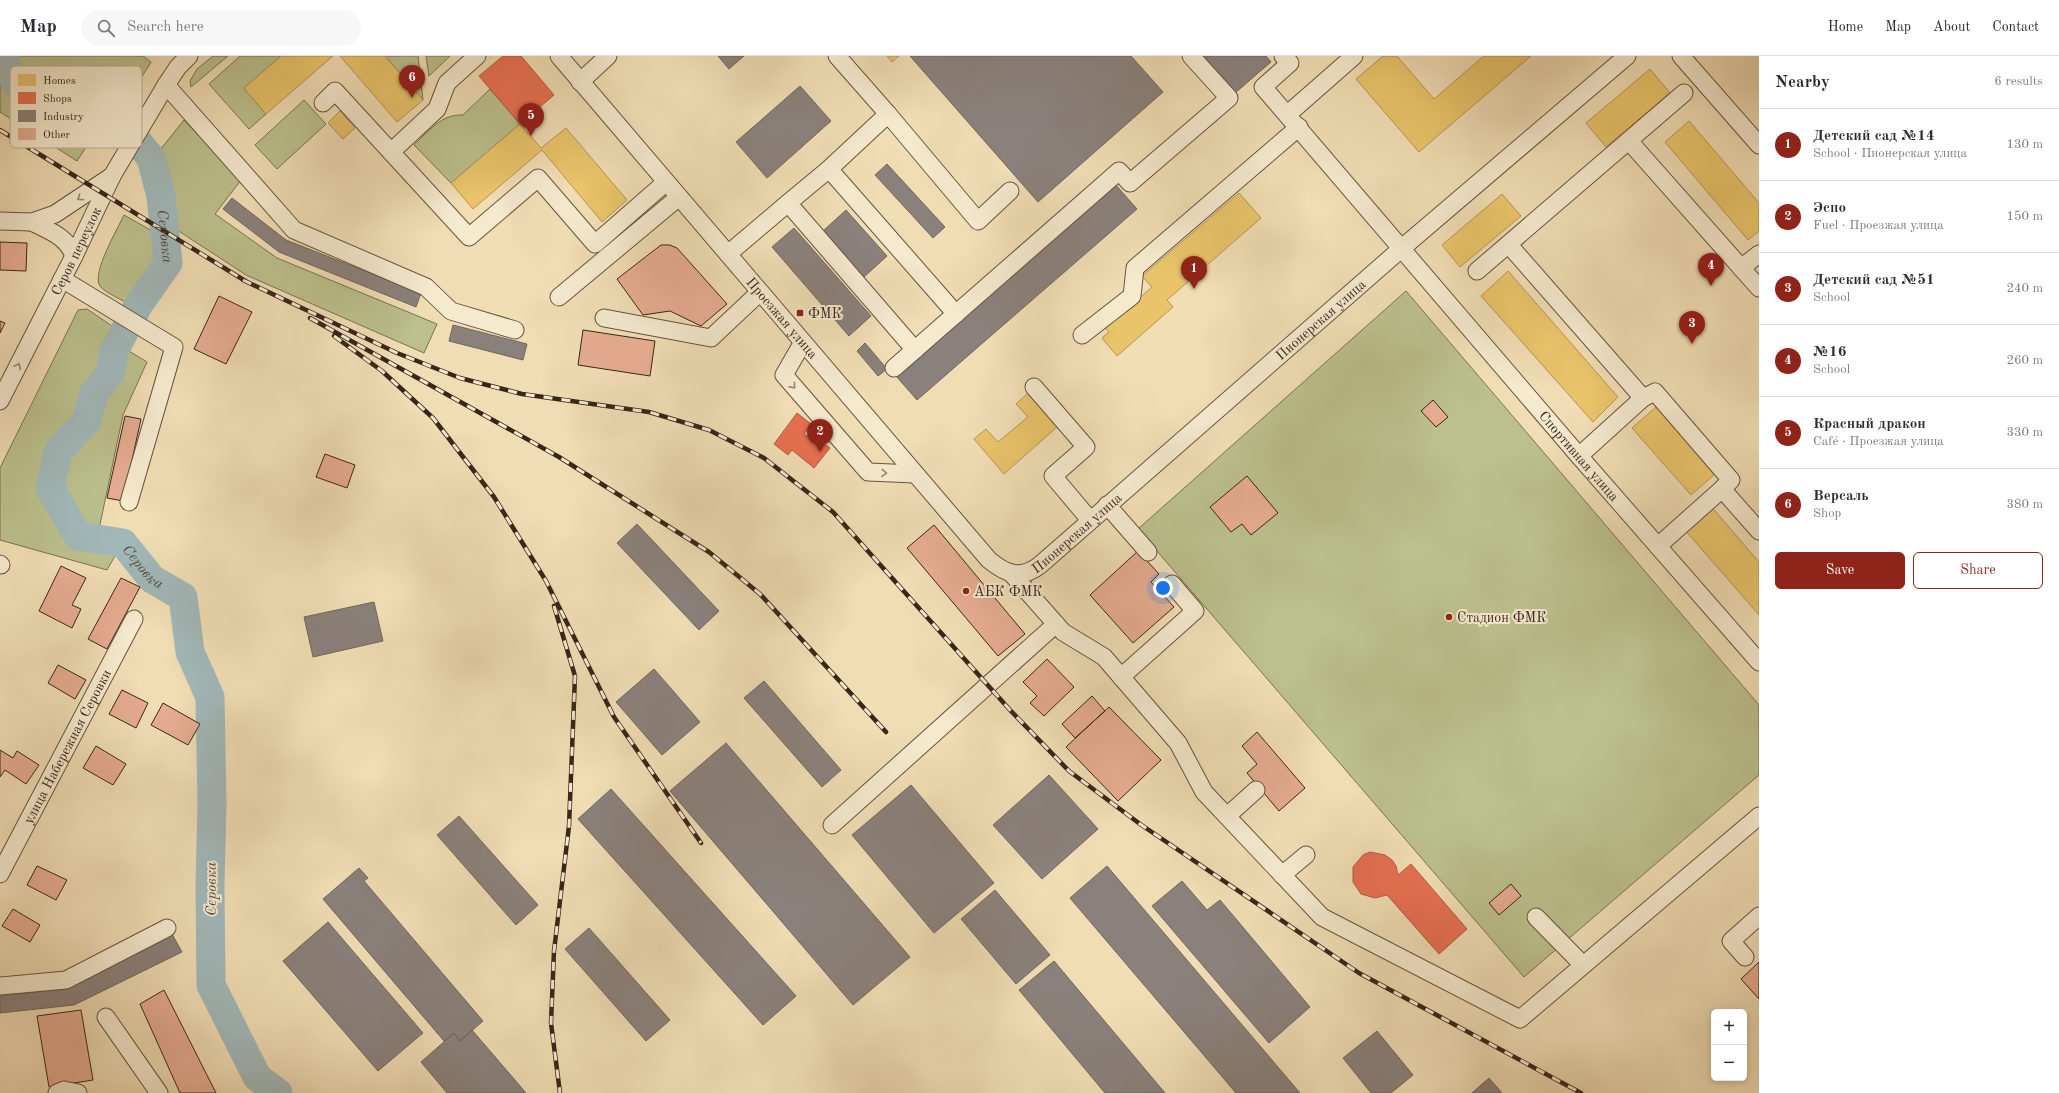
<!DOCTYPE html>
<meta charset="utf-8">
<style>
:root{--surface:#fff;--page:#f7f7f7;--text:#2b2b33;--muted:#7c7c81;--line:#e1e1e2;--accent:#8f2418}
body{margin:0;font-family:"Old Standard TT",serif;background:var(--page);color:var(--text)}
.controls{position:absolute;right:12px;bottom:12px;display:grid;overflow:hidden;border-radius:6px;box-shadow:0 2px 6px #0003}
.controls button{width:36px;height:36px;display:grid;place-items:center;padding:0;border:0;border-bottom:1px solid var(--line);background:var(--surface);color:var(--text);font:20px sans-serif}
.you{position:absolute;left:1163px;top:532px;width:14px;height:14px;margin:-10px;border:3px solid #fff;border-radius:50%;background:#1a73e8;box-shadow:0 0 0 6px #1a73e833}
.badge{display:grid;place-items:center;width:26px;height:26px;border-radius:50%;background:var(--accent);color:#fff;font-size:13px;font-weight:700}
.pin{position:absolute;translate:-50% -33px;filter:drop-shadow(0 1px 2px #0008)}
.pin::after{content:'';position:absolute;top:21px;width:14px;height:12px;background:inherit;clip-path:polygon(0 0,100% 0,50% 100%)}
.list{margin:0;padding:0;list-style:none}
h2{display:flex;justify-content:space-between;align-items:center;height:52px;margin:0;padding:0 16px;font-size:17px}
h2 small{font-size:13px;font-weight:400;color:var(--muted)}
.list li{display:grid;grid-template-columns:26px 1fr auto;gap:12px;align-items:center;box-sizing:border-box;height:72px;padding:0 16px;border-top:1px solid var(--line)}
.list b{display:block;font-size:15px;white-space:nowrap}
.list p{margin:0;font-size:13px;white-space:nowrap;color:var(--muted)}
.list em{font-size:13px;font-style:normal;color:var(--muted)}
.actions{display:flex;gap:8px;padding:12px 16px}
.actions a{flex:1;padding:9px 0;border:1px solid var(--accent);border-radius:6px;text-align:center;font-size:14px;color:var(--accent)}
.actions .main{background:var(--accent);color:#fff}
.icon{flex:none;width:22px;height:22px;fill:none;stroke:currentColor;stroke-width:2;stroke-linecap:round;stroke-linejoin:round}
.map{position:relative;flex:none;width:1759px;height:1037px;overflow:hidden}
header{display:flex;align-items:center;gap:24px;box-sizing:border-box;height:56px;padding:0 20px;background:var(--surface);border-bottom:1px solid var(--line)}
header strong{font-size:19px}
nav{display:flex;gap:22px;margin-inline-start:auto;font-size:14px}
.search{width:280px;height:36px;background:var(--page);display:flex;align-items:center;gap:10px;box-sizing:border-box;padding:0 14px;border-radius:22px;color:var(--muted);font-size:15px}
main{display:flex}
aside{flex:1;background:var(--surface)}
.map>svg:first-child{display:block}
</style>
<header>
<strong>Map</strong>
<div class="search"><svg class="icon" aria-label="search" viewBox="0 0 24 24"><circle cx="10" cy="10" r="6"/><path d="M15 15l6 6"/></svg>Search here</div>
<nav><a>Home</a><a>Map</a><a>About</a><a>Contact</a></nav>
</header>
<main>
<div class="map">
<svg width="1759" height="1037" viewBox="0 0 1759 1037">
<rect width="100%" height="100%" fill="#f0ddb4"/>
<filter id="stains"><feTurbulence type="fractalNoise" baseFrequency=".005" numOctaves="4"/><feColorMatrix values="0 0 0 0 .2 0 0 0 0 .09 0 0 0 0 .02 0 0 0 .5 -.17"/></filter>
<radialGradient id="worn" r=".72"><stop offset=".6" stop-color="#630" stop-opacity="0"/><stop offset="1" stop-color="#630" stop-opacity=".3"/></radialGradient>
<!-- green -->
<path fill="#bbc08c" stroke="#7a7252" d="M12 0H143L151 6 125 48 62 39 23 24 9 4Z
M213 0H228L191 31 190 25 197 13Z
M240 0H281L244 32 266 58 249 73 209 28Z
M385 0H418L423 44Z
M426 0H450L429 20Z
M0 14 14 36 58 54 106 60 77 105 0 56Z
M490 33 520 68 451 127 414 89C429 75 441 58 463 59Z
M304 44 326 68 277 113 255 89Z
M184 64 241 124 215 158 277 202 437 268 424 297 246 219 174 172 160 94Z
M124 159 161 180 163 205 131 249C124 245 104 236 100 230 91 218 118 172 124 159Z
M1406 235 1759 649V719L1524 921 1138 473Z
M87 253 115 272 104 292 105 316 87 334 80 365 53 394 43 435 73 488 120 491 107 514 0 484V412L78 254Z
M124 292 147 306 123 359 98 478 83 476 56 430 64 398 91 369 100 338 116 321Z"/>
<!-- homes -->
<path fill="#e9c46a" stroke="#b49452" d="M281 0H333L266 58 244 32Z
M340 0H385L423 44 397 66Z
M887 0H899L892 6Z
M1383 0H1397L1434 43 1484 0H1531L1419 96 1356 23Z
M1650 13 1670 37 1606 91 1586 67Z
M340 55 355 72 343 83 328 67Z
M1689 65 1759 147V175L1748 184 1665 86Z
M520 68 541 92 566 72 627 144 602 166 542 94 473 153 451 127Z
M1239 137 1261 162 1167 244 1173 251 1117 300 1102 282 1109 276 1105 272 1152 231 1142 220Z
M1502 138 1521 160 1460 211 1442 189Z
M1508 215 1618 341 1593 366 1481 240Z
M1028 337 1057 371 1004 418 974 383 986 373 998 386 1028 361 1016 348Z
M1656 351 1715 418 1691 439 1632 372Z
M1710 449 1759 506V559L1684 473Z"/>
<!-- shops -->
<path fill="#e76f51" stroke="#b35940" d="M503 0H521L554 39 520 68 479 20Z
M797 357 811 368 804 378 818 388 820 385 830 392 814 412 792 394 788 399 774 388Z
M1370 796 1385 799 1392 804 1396 810 1398 819 1411 808 1467 873 1439 898 1387 839 1375 842 1361 838 1353 826V811L1363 799Z"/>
<!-- industry -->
<path fill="#8a817c" stroke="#72655e" d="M718 0H744L729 13Z
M910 0H1131L1163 36 1038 146Z
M1203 0H1266L1271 6 1235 37Z
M800 30 831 65 767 122 736 86Z
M887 108 945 171 933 182 875 119Z
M1115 128 1137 153 917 344 896 320Z
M232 142 286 184 421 237 416 251 279 196 223 153Z
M846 154 887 200 864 221 823 175Z
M794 172 871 260 849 280 772 191Z
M453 269 527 288 523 304 449 285Z
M865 287 887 313 878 320 857 295Z
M637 468 719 555 699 574 617 487Z
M374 546 383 585 313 601 304 561Z
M654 613 700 666 662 699 616 646Z
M764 625 841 714 822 731 744 642Z
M726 687 910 901 853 949 670 735Z
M1049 719 1098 773 1042 823 993 769Z
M911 729 994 827 934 877 852 779Z
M611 733 796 940 763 969 578 763Z
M459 760 538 849 516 869 437 779Z
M1107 810 1300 1037H1236L1070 842Z
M359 812 368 822 364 825 483 965 460 985 454 977 444 985 323 843Z
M1182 825 1207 854 1220 844 1310 951 1269 987 1152 850Z
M995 834 1050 899 1016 928 961 863Z
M328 866 423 977 378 1015 283 905Z
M589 872 670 964 646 985 565 893Z
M172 878 182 896 74 949 0 957V940L66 933Z
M1054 905 1165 1037H1105L1019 934Z
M472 974 526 1037H447L421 1006 454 977 460 985Z
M1377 975 1413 1019 1391 1037H1371L1343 1002Z
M1489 1022 1502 1037H1472Z"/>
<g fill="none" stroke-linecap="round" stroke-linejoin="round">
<!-- river -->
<path stroke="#a1b8b9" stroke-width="29" id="s1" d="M5 0 2 5 19 30 61 46 113 55 151 102 161 140 168 207 139 248 114 295 111 316 94 337 86 366 58 396 50 432 78 480 123 487 152 523 183 541 190 596 210 641 212 747 210 829 211 929 257 1021 278 1037"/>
</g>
<!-- building -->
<path fill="#e6ac91" stroke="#392519" d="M0 186 27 187 26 215 0 214Z
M661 189H670L677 192 727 248 701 270 670 255 643 259 617 223Z
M219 240 252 256 226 308 194 293Z
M0 265 5 267 0 277Z
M583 274 655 285 650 320 578 309Z
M1433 344 1448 361 1436 371 1421 355Z
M125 360 141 363 123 445 107 442Z
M325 398 355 409 347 432 316 421Z
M1247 420 1278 457 1251 479 1242 468 1231 476 1210 451Z
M934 469 1025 578 998 600 907 492Z
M1138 495 1159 518 1151 526 1174 551 1133 587 1090 539Z
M61 510 86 522 72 549 81 553 72 572 39 555Z
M121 522 140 531 107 593 88 583Z
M1047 603 1074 631 1044 660 1030 647 1037 640 1023 626Z
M58 609 86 624 75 643 48 627Z
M122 634 148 647 136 672 109 658Z
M1092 640 1105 655 1075 682 1062 668Z
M163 647 200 668 188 689 151 669Z
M1109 651 1161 704 1118 745 1066 691Z
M1257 676 1305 732 1279 755 1247 717 1257 708 1242 690Z
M96 690 126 708 113 729 83 712Z
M0 694 13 702 17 695 39 709 26 728 5 714 0 721Z
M37 810 67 824 56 844 27 829Z
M1511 828 1521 840 1499 859 1489 847Z
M13 853 40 869 30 886 2 870Z
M1759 906V943L1741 923Z
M164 934 216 1037H180L140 948Z
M81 954 93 1024 49 1031 37 960Z"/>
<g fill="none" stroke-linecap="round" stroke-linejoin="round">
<defs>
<g id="minor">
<path id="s2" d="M559 0 989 504C1006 518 1021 524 1040 509L1402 192 1627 0"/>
<path id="s3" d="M1283 0 1290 7 1263 31 1579 400 1759 606"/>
<path d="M1681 0 1759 89"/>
<path d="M580 26 608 0"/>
<path d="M166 29 294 174 426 231 451 255 515 274"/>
<path d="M323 47 335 35 469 181 538 122 595 188 666 126"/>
<path d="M888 58 978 165 1010 135"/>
<path d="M1288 58 1354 0"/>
<path d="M1629 85 1759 232"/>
<path d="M391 96 437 53 447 27 477 0"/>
<path d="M829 113 888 58 837 0"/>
<path d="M788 147 829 113 956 258"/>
<path d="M0 165 32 166 55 158 112 120"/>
<path d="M32 166C49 175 67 180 74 200"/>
<path d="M1509 189 1643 342 1655 336 1731 424 1722 433 1759 475"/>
<path d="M728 198 788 147 915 294"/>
<path d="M1741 212 1759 198"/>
<path d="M1477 215 1684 37"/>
<path d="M62 223 174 291 129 446"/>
<path d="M559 241 679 141"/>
<path d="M604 262 711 282 760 236"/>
<path d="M1082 279 1132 240 1135 212 1299 71"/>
<path d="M803 286 784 319 868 416 915 418"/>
<path d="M894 312 1119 115 1130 127 1229 42 1191 0"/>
<path d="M1034 331 1086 391 1053 420 1090 464"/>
<path id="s4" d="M0 345 74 200 112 120 166 29 178 11 189 0"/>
<path d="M1579 400 1643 342"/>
<path d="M1107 449 1148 496"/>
<path d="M1658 490 1722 433"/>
<path d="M0 508 1 509"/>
<path d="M1011 517 1063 576 1104 601 1178 687 1204 736 1322 861 1520 963 1759 760"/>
<path d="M1121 621 1195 555 1172 528"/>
<path d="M1227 760 1256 734"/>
<path d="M832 769 1056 568"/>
<path id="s5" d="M0 818 134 563"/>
<path d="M1282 819 1306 799"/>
<path d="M1536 861 1583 909"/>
<path d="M1745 901 1731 885 1759 860"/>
<path d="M0 930 66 924 167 872"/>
<path d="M106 961 159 1037"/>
<path d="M57 1037 64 1034 78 1037"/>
</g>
</defs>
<!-- minor casing -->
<use href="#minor" stroke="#675340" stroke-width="19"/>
<!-- minor -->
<use href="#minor" stroke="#f5e9ce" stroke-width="17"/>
<defs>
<path id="rail" d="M0 74 247 226
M243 224 397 297 460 322 522 338 649 356 709 374 764 402 833 456 1010 654 1069 715 1140 768 1359 917 1581 1037
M310 262 559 401 709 496 760 538 886 676
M334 280 382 315 433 362 494 441 546 525 614 661 701 787
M554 550 575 620 569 770 554 895 551 967 560 1037"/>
</defs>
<!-- rail casing -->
<use href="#rail" stroke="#392519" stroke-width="4.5"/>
<!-- rail -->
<use href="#rail" stroke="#f5e9ce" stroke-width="3" stroke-dasharray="9" stroke-linecap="butt"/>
</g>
<!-- one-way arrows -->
<defs><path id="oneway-chevron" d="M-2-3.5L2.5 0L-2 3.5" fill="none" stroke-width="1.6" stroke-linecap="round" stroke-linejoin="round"/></defs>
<g stroke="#978774">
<use href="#oneway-chevron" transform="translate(80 142) rotate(146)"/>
<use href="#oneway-chevron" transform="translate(18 310) rotate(-63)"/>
<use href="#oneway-chevron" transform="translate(793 330) rotate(49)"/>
<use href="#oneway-chevron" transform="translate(884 417) rotate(3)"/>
</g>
<!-- markers -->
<g fill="#8f2418" stroke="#f5e9ce" stroke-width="1.5">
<rect x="796" y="253" width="8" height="8" rx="2"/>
<circle cx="966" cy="535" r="4"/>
<circle cx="1449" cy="561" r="4"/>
</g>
<g text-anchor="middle" stroke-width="4" stroke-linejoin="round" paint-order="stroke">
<!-- street labels -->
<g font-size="14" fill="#392519" stroke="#f5e9ce">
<text dy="5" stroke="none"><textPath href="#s4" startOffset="168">Серов переулок</textPath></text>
<text dy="5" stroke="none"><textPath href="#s2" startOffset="344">Проезжая улица</textPath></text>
<text dy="5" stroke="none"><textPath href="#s2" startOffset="1092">Пионерская улица</textPath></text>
<text dy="5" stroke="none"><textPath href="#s3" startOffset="532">Спортивная улица</textPath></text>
<text dy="5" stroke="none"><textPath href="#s2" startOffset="768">Пионерская улица</textPath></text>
<text dy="5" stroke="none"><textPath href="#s5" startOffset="144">улица Набережная Серовки</textPath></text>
</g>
<!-- poi labels -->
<g font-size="14" fill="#392519" stroke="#f5e9ce" text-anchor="start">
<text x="808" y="262">ФМК</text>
<text x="974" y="540">АБК ФМК</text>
<text x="1457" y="566">Стадион ФМК</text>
</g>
<!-- water labels -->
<g font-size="15" font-style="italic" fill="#534a41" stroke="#f5e9ce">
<text dy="5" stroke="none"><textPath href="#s1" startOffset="274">Серовка</textPath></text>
<text dy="5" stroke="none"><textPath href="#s1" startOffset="693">Серовка</textPath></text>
<text transform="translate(211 833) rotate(-90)" y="5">Серовка</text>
</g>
</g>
<!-- legend -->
<rect x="10" y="10" width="132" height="82" rx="6" fill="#f5e9ce" stroke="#bdae98" stroke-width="1"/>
<rect x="18" y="18" width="18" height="12" fill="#e9c46a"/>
<rect x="18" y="36" width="18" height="12" fill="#e76f51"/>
<rect x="18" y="54" width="18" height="12" fill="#8a817c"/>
<rect x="18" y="72" width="18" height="12" fill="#e6ac91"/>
<g font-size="11" fill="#392519">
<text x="43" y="28">Homes</text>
<text x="43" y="46">Shops</text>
<text x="43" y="64">Industry</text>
<text x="43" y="82">Other</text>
</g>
<rect width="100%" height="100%" filter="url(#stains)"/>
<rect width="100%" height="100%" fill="url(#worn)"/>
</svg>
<div class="controls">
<button>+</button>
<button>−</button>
</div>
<div class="you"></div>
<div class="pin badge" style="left:1194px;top:233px">1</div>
<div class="pin badge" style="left:820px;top:396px">2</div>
<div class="pin badge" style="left:1692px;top:288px">3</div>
<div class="pin badge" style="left:1711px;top:230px">4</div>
<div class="pin badge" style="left:531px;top:80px">5</div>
<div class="pin badge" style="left:412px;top:42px">6</div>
</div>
<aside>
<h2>Nearby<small>6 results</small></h2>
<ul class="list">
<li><span class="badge">1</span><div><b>Детский сад №14</b><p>School · Пионерская улица</p></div><em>130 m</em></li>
<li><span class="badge">2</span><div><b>Эспо</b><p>Fuel · Проезжая улица</p></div><em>150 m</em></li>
<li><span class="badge">3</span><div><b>Детский сад №51</b><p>School</p></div><em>240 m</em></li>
<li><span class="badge">4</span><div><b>№16</b><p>School</p></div><em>260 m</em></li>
<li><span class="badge">5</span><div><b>Красный дракон</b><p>Café · Проезжая улица</p></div><em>330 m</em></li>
<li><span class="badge">6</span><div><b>Версаль</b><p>Shop</p></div><em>380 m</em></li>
</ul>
<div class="actions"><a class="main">Save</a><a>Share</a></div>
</aside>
</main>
